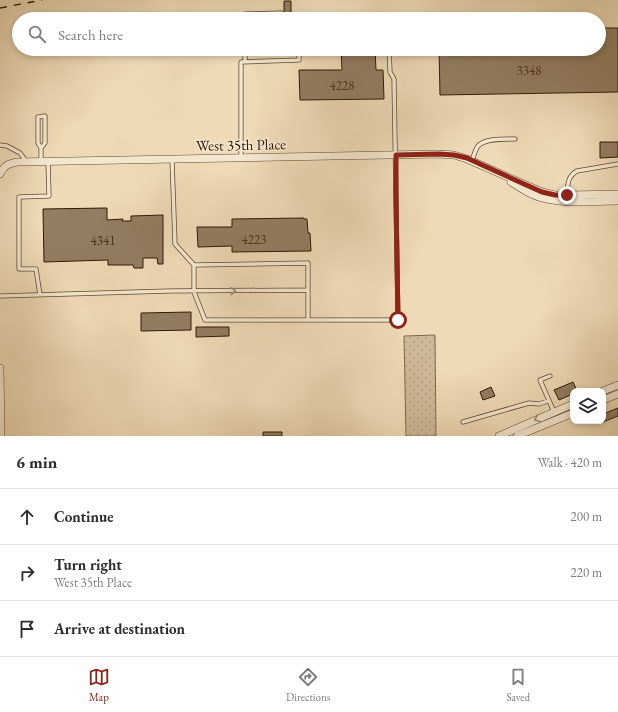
<!DOCTYPE html>
<meta charset="utf-8">
<style>
:root{--surface:#fff;--page:#f2f2f3;--text:#2b2b33;--muted:#7c7c81;--line:#e1e1e2;--accent:#8f2418}
body{margin:0;font-family:"EB Garamond",serif;background:var(--page);color:var(--text)}
.controls{position:absolute;right:12px;bottom:12px;display:grid;overflow:hidden;border-radius:8px;box-shadow:0 2px 6px #0003}
.controls button{width:36px;height:36px;display:grid;place-items:center;padding:0;border:0;border-bottom:1px solid var(--line);background:var(--surface);color:var(--text);font:20px sans-serif}
.stop{position:absolute;width:12px;height:12px;margin:-9px;border:3px solid #8f2418;border-radius:50%;background:#fff}
.stop.end{background:#8f2418;border-color:#fff;box-shadow:0 1px 4px #0008}
.list{margin:0;padding:0;list-style:none}
h2{display:flex;justify-content:space-between;align-items:center;height:52px;margin:0;padding:0 16px;font-size:17px}
h2 small{font-size:13px;font-weight:400;color:var(--muted)}
.list li{display:grid;grid-template-columns:26px 1fr auto;gap:12px;align-items:center;box-sizing:border-box;height:56px;padding:0 16px;border-top:1px solid var(--line)}
.list b{display:block;font-size:15px;white-space:nowrap}
.list p{margin:0;font-size:13px;white-space:nowrap;color:var(--muted)}
.list em{font-size:13px;font-style:normal;color:var(--muted)}
.icon{flex:none;width:22px;height:22px;fill:none;stroke:currentColor;stroke-width:2;stroke-linecap:round;stroke-linejoin:round}
.map{position:relative;flex:none;width:618px;height:436px;overflow:hidden}
.search{position:absolute;background:var(--surface);box-shadow:0 2px 6px #0003;left:12px;right:12px;top:12px;height:44px;display:flex;align-items:center;gap:10px;box-sizing:border-box;padding:0 14px;border-radius:22px;color:var(--muted);font-size:15px}
.sheet{height:220px;background:var(--surface)}
nav{display:flex;justify-content:space-around;align-items:center;box-sizing:border-box;height:56px;border-top:1px solid var(--line);background:var(--surface);font-size:11px;color:var(--muted)}
nav a{display:grid;justify-items:center;gap:2px}
nav .on{color:var(--accent)}
.map>svg:first-child{display:block}
</style>
<div class="map">
<svg width="618" height="436" viewBox="0 0 618 436">
<defs>
<pattern id="grass-dots" width="8" height="8" patternUnits="userSpaceOnUse"><rect width="8" height="8" fill="#ceb998"/><path d="M2 2h.1M6 6h.1" fill="none" stroke="#b19e82" stroke-width="1.8" stroke-linecap="round"/></pattern>
</defs>
<rect width="100%" height="100%" fill="#eedab6"/>
<filter id="stains"><feTurbulence type="fractalNoise" baseFrequency=".005" numOctaves="4"/><feColorMatrix values="0 0 0 0 .2 0 0 0 0 .09 0 0 0 0 .02 0 0 0 .5 -.17"/></filter>
<radialGradient id="worn" r=".72"><stop offset=".6" stop-color="#630" stop-opacity="0"/><stop offset="1" stop-color="#630" stop-opacity=".3"/></radialGradient>
<!-- grass -->
<path fill="url(#grass-dots)" stroke="#7e694e" d="M435 335 436 436H406L404 336Z"/>
<!-- building -->
<path fill="#927d61" stroke="#2f1905" d="M284 1H291V19H287V15H284Z
M599 28H618V92L440 95 439 49H599Z
M341 49H375L376 70H383L384 99 300 100 299 70H342Z
M600 142H618V157L600 158Z
M107 208V220L123 219 122 221H131V216L163 215V264H158L157 258H143V268H134L133 265H108V260L44 262 43 209Z
M304 218V219H307L308 233H310L311 251 232 252V246L198 247 197 227H232V219Z
M191 312V330L141 331V313Z
M196 327H229V336L196 337Z
M573 382 577 391H573V394L559 400 554 390Z
M491 387 495 396 483 400 480 392Z
M618 408V416L603 422V414Z
M263 432H282V436H263Z"/>
<g fill="none" stroke-linecap="round" stroke-linejoin="round">
<defs>
<path id="lane" d="M245 19V14L281 13V19
M245 49V62
M0 145 7 146 20 153 26 161
M241 157V62L299 60V49
M172 159 175 244 194 265
M472 160C474 156 475 150 478 146 485 138 505 139 515 139
M41 161V148L38 143V117L45 116V143L41 148
M567 195C568 184 567 177 577 171L618 164
M40 295 36 269H19V197L49 196 48 162
M0 296 169 291 308 290
M308 320H205L194 292V265L308 263V320H398L394 79 390 72 389 49
M550 376 540 380 554 412
M463 422 529 403 539 404 548 401"/>
<path id="street" d="M0 174C4 166 7 164 17 162L439 154 454 155 467 159 542 192 555 195H570L618 194
M511 182C522 189 534 197 547 199 570 204 595 201 618 201
M0 368 1 436
M603 391 618 385
M603 400 618 394
M499 436 573 404
M517 436 573 413"/>
</defs>
<!-- lane casing -->
<use href="#lane" stroke="#5f4931" stroke-width="5"/>
<!-- street casing -->
<use href="#street" stroke="#5f4931" stroke-width="8"/>
<!-- lane -->
<use href="#lane" stroke="#f4e7d0" stroke-width="3.5"/>
<!-- street -->
<use href="#street" stroke="#f4e7d0" stroke-width="7"/>
<!-- rail -->
<path stroke="#2f1905" stroke-width="1.5" stroke-dasharray="7 7" stroke-linecap="butt" d="M0 8 42 0"/>
</g>
<!-- one-way arrows -->
<defs><path id="oneway-chevron" d="M-2-3.5L2.5 0L-2 3.5" fill="none" stroke-width="1.6" stroke-linecap="round" stroke-linejoin="round"/></defs>
<g stroke="#9b8a75">
<use href="#oneway-chevron" transform="translate(233 291) rotate(-1)"/>
<use href="#oneway-chevron" transform="translate(537 419) rotate(157)"/>
</g>
<g fill="none" stroke-linecap="round" stroke-linejoin="round">
<!-- route -->
<path stroke="#8f2418" stroke-width="5" d="M398 320 396 201V155L439 154 454 155 467 158 480 164 542 192 555 195H567"/>
</g>
<g text-anchor="middle" stroke-width="3" stroke-linejoin="round" paint-order="stroke">
<!-- number labels -->
<g font-size="13" fill="#48321c">
<text x="529" y="75">3348</text>
<text x="342" y="90">4228</text>
<text x="254" y="244">4223</text>
<text x="103" y="245">4341</text>
</g>
<!-- street labels -->
<g font-size="15" fill="#2f1905" stroke="#f4e7d0">
<text transform="translate(241 145) rotate(-1)" y="5">West 35th Place</text>
</g>
</g>
<rect width="100%" height="100%" filter="url(#stains)"/>
<rect width="100%" height="100%" fill="url(#worn)"/>
</svg>
<div class="controls">
<button><svg class="icon" aria-label="layers" viewBox="0 0 24 24"><path d="M12 4l9 5-9 5-9-5zM3 14l9 5 9-5"/></svg></button>
</div>
<div class="stop" style="left:398px;top:320px"></div>
<div class="stop end" style="left:567px;top:195px"></div>
<div class="search"><svg class="icon" aria-label="search" viewBox="0 0 24 24"><circle cx="10" cy="10" r="6"/><path d="M15 15l6 6"/></svg>Search here</div>
</div>
<section class="sheet">
<h2>6 min<small>Walk · 420 m</small></h2>
<ul class="list">
<li><svg class="icon" aria-label="ahead" viewBox="0 0 24 24"><path d="M12 20V5M6 11l6-6 6 6"/></svg><div><b>Continue</b></div><em>200 m</em></li>
<li><svg class="icon" aria-label="right" viewBox="0 0 24 24"><path d="M7 20v-9h11M14 6l5 5-5 5"/></svg><div><b>Turn right</b><p>West 35th Place</p></div><em>220 m</em></li>
<li><svg class="icon" aria-label="arrive" viewBox="0 0 24 24"><path d="M6 21V4h12l-3 4 3 4H6"/></svg><div><b>Arrive at destination</b></div></li>
</ul>
</section>
<nav>
<a class="on"><svg class="icon" aria-label="map" viewBox="0 0 24 24"><path d="M3 6l6-2 6 2 6-2v14l-6 2-6-2-6 2zM9 4v14M15 6v14"/></svg>Map</a>
<a><svg class="icon" aria-label="directions" viewBox="0 0 24 24"><path d="M12 3l9 9-9 9-9-9zM9 14v-3h6M13 9l2 2-2 2"/></svg>Directions</a>
<a><svg class="icon" aria-label="saved" viewBox="0 0 24 24"><path d="M7 4h10v16l-5-4-5 4z"/></svg>Saved</a>
</nav>
